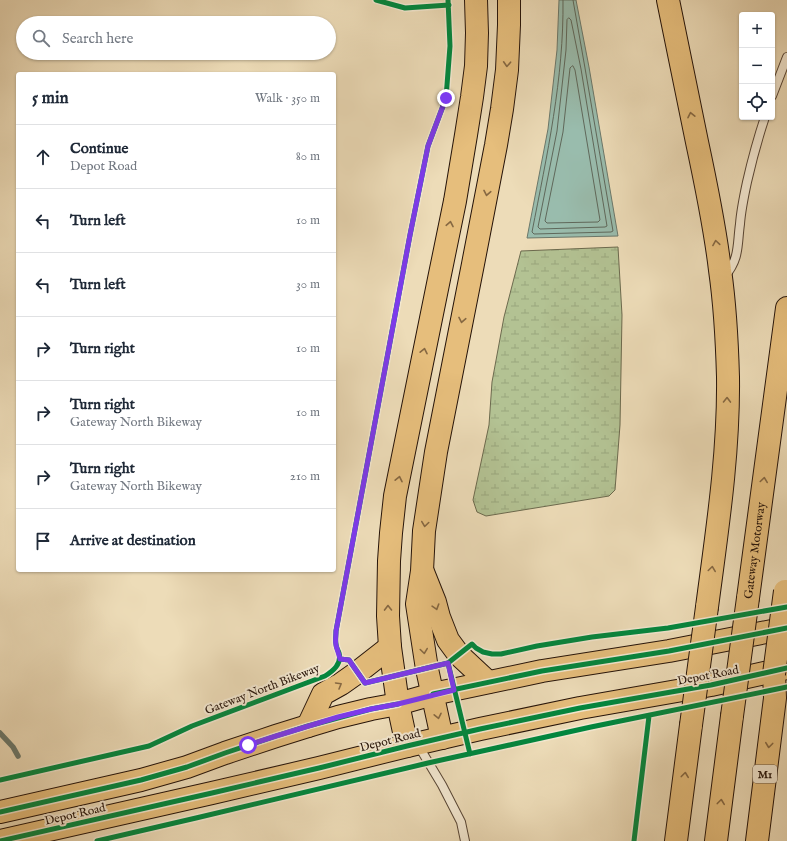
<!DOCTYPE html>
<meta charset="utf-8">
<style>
:root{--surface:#fff;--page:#f2f2f3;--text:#1f2937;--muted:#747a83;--line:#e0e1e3}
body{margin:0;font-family:"IM FELL English",serif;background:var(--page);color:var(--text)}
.controls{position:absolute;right:12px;top:12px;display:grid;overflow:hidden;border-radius:4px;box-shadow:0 1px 3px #0004}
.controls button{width:36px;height:36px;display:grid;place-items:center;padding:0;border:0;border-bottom:1px solid var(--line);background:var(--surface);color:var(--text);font:20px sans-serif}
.stop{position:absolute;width:12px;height:12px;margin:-9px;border:3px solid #7c3aed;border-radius:50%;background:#fff}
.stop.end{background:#7c3aed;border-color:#fff;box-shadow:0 1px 4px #0008}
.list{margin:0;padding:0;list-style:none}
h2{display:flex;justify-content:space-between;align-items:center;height:52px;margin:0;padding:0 16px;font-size:17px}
h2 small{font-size:13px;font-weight:400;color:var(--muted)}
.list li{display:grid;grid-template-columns:26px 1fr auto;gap:12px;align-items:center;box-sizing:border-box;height:64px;padding:0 16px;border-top:1px solid var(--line)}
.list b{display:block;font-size:15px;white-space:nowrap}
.list p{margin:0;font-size:13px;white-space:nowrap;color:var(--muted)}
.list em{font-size:13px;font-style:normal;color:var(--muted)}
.icon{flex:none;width:22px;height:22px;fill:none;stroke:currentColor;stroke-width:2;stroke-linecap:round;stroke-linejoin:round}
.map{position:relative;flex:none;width:787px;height:841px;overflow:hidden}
.search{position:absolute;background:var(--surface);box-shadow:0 1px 3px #0004;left:16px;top:16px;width:320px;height:44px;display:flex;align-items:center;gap:10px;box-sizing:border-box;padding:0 14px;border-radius:22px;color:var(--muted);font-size:15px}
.panel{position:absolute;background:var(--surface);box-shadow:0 1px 3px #0004;left:16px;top:72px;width:320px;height:500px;border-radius:4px}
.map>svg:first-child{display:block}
</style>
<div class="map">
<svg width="787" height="841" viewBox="0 0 787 841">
<defs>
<pattern id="wetland-marsh" width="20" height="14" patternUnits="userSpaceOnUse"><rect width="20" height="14" fill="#b3c293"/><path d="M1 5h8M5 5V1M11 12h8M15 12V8" fill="none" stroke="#9aa67d"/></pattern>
</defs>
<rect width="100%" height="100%" fill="#eddcb8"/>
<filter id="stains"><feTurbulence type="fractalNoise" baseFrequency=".005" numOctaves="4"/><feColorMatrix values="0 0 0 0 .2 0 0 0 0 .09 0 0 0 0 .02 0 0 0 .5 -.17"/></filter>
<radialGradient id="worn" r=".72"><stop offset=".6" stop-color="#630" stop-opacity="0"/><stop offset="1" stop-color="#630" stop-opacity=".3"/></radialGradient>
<!-- wetland -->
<path fill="url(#wetland-marsh)" stroke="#6c6a4e" d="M618 247 622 315 620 425 615 490 609 496 486 516 477 512 473 500 489 425 492 382 504 317 521 251Z"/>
<!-- water -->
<path fill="#99bcad" stroke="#6b786b" d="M559 0H576L589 67 618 236 527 238 548 129 557 50Z"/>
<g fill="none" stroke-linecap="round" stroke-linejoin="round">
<!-- shore -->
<path stroke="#5f685b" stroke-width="1" d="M563 0C564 78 547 155 532 232L534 234 611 232 613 231 585 68 573 0
M569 18 571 20 581 69 607 226 605 227 540 229 538 227 557 131 566 50 567 20Z
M573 66 575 70 600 220 598 222 547 223 545 221 563 132 570 68 571 67Z"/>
<!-- stream -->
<path stroke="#6b786b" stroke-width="5.5" d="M0 733 13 747 18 756"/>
<defs>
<path id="lane" d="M772 96 787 57
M725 276C740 258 737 245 740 224 741 210 744 196 747 182 752 160 758 138 765 117
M418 745 442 785 461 822 465 841"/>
<path id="primary" d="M0 812 141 780 187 767 225 753 276 736 308 726 338 717 371 709 398 704 433 694 542 671 669 651 787 628
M0 841 212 793 319 768 407 746 480 729 580 708 711 685 787 668"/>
<g id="highway">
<path d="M668 0C678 47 687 95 697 142 706 184 715 227 720 270 725 305 727 341 728 377 729 454 717 531 707 607"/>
<path d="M423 572 435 602 439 617 448 640 459 655 488 682"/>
<path id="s1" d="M748 598 787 308"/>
<path d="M308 726 323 694 341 684 358 672 390 647"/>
<path d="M442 738 427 669 417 604 422 571 424 531 436 452 473 264 496 145 502 109 507 70 509 25V0"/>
<path d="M407 746 398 704 390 647 388 616 389 561 391 533 395 496 439 279 455 201 466 135 472 97 476 66 477 33 476 0"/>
<path d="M676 841 691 725"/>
<path d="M716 841 732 716"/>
<path d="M757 841 775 698 774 674"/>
</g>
</defs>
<!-- lane casing -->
<use href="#lane" stroke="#574535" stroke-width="10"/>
<!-- primary casing -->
<use href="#primary" stroke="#251309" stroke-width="24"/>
<!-- highway casing -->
<use href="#highway" stroke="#251309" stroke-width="24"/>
<!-- lane -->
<use href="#lane" stroke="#f3e8d1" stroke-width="8"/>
<!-- primary -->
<use href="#primary" stroke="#e6be7c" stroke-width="22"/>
<!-- highway -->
<use href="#highway" stroke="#e6be7c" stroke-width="22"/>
<defs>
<path id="highway-bridge" d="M774 674 785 591
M732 716 748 598
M691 725 707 607"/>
</defs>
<!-- highway-bridge casing -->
<use href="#highway-bridge" stroke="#251309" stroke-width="24" stroke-linecap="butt"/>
<!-- highway-bridge -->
<use href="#highway-bridge" stroke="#e6be7c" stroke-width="22"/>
<defs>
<path id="cycleway" d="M376 0 405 8 449 5
M340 659 349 660 365 683 448 663 470 754
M448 663 472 644 476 648 483 652 492 654H501L537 646 592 637 668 628 787 607
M433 694 542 671 669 651 787 628
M0 780 149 746 192 726 325 676C333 671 342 664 339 653 338 650 336 648 336 644 335 640 336 636 336 631L410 235 428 146 446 98 450 46 448 0
M0 812 141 780 187 767 225 753 276 736 308 726 371 709 398 704
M0 841 212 793 319 768 407 746 480 729 580 708 711 685 787 668
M97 841 196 818 428 763 591 727 787 687
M634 841 649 716"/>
</defs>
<!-- cycleway casing -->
<use href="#cycleway" stroke="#f3e8d1" stroke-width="8"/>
<!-- cycleway -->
<use href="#cycleway" stroke="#00873e" stroke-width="5"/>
</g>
<!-- one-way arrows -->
<defs><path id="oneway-chevron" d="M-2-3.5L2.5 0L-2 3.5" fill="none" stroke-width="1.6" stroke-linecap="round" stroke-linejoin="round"/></defs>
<g stroke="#866842">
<use href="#oneway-chevron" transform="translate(507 64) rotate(93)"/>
<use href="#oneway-chevron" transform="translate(691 115) rotate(-102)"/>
<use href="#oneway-chevron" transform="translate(487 193) rotate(101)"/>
<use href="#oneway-chevron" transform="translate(450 224) rotate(-79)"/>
<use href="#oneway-chevron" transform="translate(716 243) rotate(-99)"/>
<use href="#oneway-chevron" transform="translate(462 320) rotate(101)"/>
<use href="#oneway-chevron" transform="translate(424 351) rotate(-78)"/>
<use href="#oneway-chevron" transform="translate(727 400) rotate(-89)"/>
<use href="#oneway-chevron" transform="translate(399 479) rotate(-78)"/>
<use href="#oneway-chevron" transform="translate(764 480) rotate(-82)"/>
<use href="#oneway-chevron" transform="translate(425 524) rotate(98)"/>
<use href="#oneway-chevron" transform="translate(712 569) rotate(-82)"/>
<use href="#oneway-chevron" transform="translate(436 607) rotate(73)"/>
<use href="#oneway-chevron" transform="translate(388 608) rotate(-91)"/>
<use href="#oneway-chevron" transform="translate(424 651) rotate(82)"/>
<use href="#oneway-chevron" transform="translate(339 685) rotate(-30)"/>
<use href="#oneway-chevron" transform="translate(438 716) rotate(78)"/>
<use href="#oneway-chevron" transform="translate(769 745) rotate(97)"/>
<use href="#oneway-chevron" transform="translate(685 775) rotate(-83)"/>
<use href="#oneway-chevron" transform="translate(721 802) rotate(-83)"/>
</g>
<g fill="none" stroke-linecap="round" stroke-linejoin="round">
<!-- route -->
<path stroke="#7c3aed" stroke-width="5" d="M248 745 276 736 338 717 371 709 398 704 454 690 448 663 365 683 349 660 340 659C339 654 337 650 336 645 335 641 336 636 336 631L410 235 428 146 446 98"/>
</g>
<g text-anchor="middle" stroke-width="4" stroke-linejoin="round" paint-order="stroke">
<!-- shield labels -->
<rect fill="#f3e8d1" stroke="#635345" stroke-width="1" x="753" y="765" width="24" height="18" rx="3"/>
<g font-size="11" font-weight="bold" fill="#251309">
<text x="765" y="778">M1</text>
</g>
<!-- street labels -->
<g font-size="12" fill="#251309" stroke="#f3e8d1">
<text dy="4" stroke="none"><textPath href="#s1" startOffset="48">Gateway Motorway</textPath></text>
<text transform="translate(708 675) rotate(-11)" y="4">Depot Road</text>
<text transform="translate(262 689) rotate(-21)" y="4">Gateway North Bikeway</text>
<text transform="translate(390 740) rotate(-14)" y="4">Depot Road</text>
<text transform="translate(75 814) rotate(-13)" y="4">Depot Road</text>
</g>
</g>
<rect width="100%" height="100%" filter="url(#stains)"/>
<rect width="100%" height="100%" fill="url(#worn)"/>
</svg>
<div class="controls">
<button>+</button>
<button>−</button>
<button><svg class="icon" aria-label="locate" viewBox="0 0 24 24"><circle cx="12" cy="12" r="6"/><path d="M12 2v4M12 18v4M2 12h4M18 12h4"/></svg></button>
</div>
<div class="stop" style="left:248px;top:745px"></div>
<div class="stop end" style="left:446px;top:98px"></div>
<div class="search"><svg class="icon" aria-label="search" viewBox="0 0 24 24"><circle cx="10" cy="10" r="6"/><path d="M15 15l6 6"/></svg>Search here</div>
<section class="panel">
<h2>5 min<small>Walk · 350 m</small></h2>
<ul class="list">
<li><svg class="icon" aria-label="ahead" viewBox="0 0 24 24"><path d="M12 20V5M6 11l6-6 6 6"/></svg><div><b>Continue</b><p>Depot Road</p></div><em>80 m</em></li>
<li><svg class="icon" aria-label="left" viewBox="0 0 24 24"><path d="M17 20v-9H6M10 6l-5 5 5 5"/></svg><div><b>Turn left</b></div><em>10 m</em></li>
<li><svg class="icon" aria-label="left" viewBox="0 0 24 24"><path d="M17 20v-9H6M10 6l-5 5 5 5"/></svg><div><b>Turn left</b></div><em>30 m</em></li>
<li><svg class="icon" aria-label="right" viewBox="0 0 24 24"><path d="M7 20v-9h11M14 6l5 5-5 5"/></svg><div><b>Turn right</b></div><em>10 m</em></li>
<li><svg class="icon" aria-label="right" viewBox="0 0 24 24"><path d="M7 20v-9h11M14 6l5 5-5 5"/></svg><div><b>Turn right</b><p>Gateway North Bikeway</p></div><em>10 m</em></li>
<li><svg class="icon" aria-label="right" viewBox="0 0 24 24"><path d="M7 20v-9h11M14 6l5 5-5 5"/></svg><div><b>Turn right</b><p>Gateway North Bikeway</p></div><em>210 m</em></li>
<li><svg class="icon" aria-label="arrive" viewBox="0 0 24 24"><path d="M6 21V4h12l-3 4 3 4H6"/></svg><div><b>Arrive at destination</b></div></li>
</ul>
</section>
</div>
